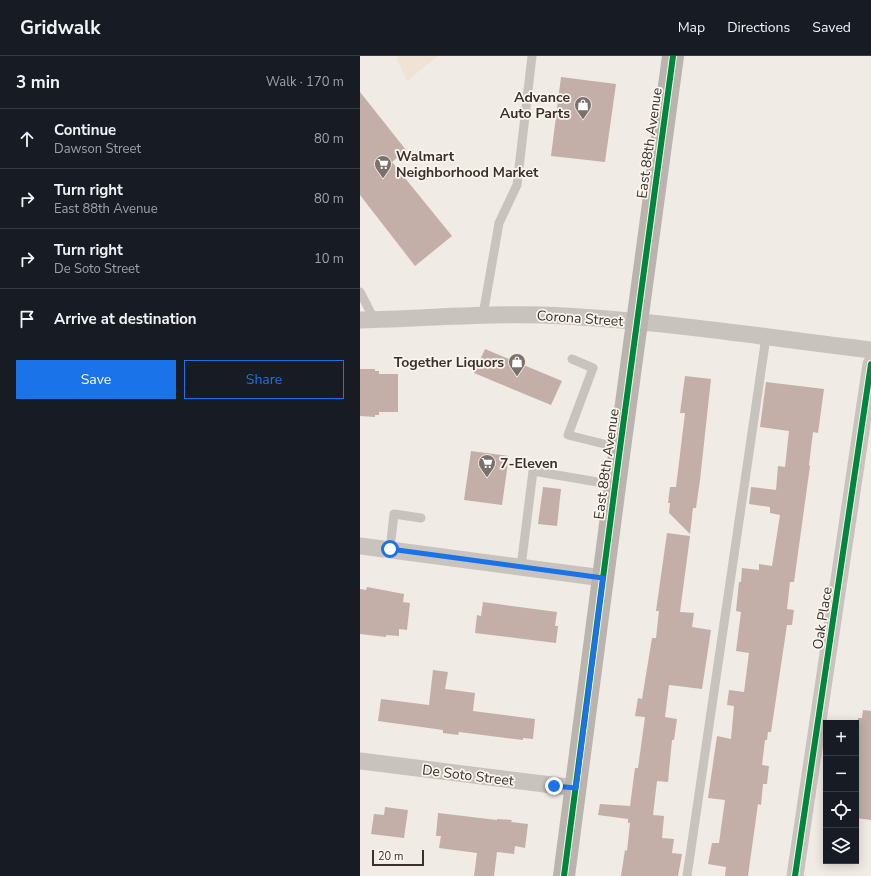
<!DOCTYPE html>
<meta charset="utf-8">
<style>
:root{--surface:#171b24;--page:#20242c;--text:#f1f3f6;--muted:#9ea1a6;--line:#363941;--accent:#1a73e8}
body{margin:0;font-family:"Nunito Sans",sans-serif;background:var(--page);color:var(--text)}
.controls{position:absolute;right:12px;bottom:12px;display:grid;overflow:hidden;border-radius:0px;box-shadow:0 2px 10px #0003}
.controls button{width:36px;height:36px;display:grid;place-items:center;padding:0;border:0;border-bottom:1px solid var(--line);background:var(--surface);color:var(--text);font:20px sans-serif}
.scale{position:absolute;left:12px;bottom:10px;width:52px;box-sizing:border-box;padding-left:4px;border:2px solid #3b302b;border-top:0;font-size:11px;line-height:14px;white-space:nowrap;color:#3b302b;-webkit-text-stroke:3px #fbf5ee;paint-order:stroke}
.stop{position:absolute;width:12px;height:12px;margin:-9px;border:3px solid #1a73e8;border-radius:50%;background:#fff}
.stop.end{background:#1a73e8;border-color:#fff;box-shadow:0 1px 4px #0008}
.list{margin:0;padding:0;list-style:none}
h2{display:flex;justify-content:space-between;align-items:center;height:52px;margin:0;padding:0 16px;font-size:17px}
h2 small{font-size:13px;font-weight:400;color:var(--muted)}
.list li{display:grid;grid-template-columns:26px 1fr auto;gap:12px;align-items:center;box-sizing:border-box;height:60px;padding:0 16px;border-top:1px solid var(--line)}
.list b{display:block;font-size:15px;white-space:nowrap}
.list p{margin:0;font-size:13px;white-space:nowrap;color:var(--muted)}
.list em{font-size:13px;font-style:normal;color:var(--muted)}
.actions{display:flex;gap:8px;padding:12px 16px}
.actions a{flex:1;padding:9px 0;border:1px solid var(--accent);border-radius:0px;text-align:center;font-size:14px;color:var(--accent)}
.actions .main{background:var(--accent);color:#fff}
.icon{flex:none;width:22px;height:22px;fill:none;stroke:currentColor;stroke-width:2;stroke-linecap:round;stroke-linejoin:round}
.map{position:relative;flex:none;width:511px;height:820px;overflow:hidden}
header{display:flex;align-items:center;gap:24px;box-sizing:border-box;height:56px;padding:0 20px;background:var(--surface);border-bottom:1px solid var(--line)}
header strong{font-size:19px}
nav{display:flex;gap:22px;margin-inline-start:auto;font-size:14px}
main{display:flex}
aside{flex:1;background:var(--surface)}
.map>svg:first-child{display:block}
</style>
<header>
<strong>Gridwalk</strong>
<nav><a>Map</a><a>Directions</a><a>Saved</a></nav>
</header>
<main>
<aside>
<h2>3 min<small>Walk · 170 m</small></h2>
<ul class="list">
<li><svg class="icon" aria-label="ahead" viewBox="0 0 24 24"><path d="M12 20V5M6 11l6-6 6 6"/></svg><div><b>Continue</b><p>Dawson Street</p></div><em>80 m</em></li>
<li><svg class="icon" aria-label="right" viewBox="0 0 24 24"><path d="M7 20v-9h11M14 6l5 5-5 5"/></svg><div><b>Turn right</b><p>East 88th Avenue</p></div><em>80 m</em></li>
<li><svg class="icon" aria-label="right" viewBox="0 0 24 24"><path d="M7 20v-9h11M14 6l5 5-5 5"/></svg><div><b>Turn right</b><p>De Soto Street</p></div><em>10 m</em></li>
<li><svg class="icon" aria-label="arrive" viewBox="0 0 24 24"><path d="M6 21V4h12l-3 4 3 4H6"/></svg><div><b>Arrive at destination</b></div></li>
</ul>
<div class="actions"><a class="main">Save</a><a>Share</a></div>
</aside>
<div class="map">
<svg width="511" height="820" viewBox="0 0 511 820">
<rect width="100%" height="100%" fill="#f0ebe5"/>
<!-- plaza -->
<path fill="#eee3d5" d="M38 0H78L47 25 36 2Z"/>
<!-- building -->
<path fill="#c3afa7" d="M201 21 256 28 245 106 191 100Z
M0 36 46 94 32 106 92 180 55 210 0 139Z
M125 293 202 325 191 349 114 317Z
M0 313H15V315H19V318H38V356H19V359H15V361L0 360Z
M325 320 351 323 340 424 336 452H333L330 478 309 457 310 447H308L310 431H316L325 357H320Z
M406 326 464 333 458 377 453 376 449 409 450 410 434 526H430L427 553 434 554 432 569H427L411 676H408L407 684H405L402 709 409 710 407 728H403L401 749 398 748 388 820H365L366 811 348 808 352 787H359L365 744 348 742 357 680 371 683 374 650 367 649 369 634 384 636 389 597 376 595 381 556 376 555 379 526H381L382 512 399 514V508L412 510 420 459 410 457V451L389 448 391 431 416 434 418 410 425 411 429 375 400 371Z
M111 395 149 400 142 449 104 444Z
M183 431 201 433 197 470 178 468Z
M307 477 330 480 320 556 334 557 332 571 351 574 342 633 309 629 305 661 317 663 314 684H312L308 726 297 725 293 759 304 760 302 782 314 783 312 797 322 798 318 820H261L265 794 267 795 270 767H268V763L238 759 240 748 270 750 275 712H278L285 661 275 660 278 642 282 643 292 582H296L299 555H296Z
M7 531 44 538 43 546 50 547 47 574 39 573V580L26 579V581L0 578V533L6 534Z
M123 546 197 556 195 570H198L196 587 115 577 117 559 121 560Z
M73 614 88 616 85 633 115 637 113 655 175 663 173 683 163 682V684L99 676 98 679 83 677V674L18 665 21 643 69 649Z
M503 654 511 655V764L496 762V700L499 677 496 675 498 662H502Z
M25 751 48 754 44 782 11 778 14 758 24 759Z
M78 757 137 764V763L152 764 151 766 168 768 165 792 155 790 154 798 137 796 134 820H114L117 797 79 792 81 780H76Z"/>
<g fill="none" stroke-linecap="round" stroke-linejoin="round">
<!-- service -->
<path stroke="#c9c3be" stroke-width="9" d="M0 236 14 263
M123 259 139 167 157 129 172 0
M212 303 233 312 208 379 260 392
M30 493 34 458 61 462
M161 511 173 415 255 429
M327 820 406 281"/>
<!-- minor -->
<path stroke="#c9c3be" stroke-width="17" d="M0 264C60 263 121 257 181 259 291 263 401 281 511 294
M0 490 243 522
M0 705 216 732
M435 820 511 308"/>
<!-- secondary -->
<path stroke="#bab3ae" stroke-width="22" d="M204 820 260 392 313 0"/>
<defs>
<path id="cycleway" d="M204 820 260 392 313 0
M435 820 511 308"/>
</defs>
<!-- cycleway casing -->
<use href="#cycleway" stroke="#fbf5ee" stroke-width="8"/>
<!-- cycleway -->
<use href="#cycleway" stroke="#00873e" stroke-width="6"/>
</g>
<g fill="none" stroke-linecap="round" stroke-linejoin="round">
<!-- route -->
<path stroke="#1a73e8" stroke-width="5" d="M30 493 243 522 216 732 194 730"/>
</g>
<!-- icons -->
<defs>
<symbol id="shop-pin" viewBox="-11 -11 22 30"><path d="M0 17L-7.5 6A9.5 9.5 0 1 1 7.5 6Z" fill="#7a716c" stroke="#fbf5ee"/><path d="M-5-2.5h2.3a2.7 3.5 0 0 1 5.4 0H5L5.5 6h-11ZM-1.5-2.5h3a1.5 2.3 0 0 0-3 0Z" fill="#fff"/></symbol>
<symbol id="supermarket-pin" viewBox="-11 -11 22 30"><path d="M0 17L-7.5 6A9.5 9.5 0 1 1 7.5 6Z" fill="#7a716c" stroke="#fbf5ee"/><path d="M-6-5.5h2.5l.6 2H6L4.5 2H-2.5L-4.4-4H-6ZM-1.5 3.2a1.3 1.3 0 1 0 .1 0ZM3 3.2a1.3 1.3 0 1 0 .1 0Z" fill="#fff"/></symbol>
</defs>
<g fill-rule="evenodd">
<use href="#shop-pin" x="213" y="39" width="20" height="27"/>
<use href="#supermarket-pin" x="13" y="98" width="20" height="27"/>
<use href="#shop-pin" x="147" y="296" width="20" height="27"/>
<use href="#supermarket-pin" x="117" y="397" width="20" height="27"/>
</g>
<g text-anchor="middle" stroke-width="3.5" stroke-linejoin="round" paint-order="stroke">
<!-- poi labels -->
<g font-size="14" font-weight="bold" fill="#3b302b" stroke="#fbf5ee" text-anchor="end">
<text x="210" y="46">Advance<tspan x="210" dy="16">Auto Parts</tspan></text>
<text x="36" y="105" text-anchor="start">Walmart<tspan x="36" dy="16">Neighborhood Market</tspan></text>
<text x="144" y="311">Together Liquors</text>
<text x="140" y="412" text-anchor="start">7-Eleven</text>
</g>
<!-- street labels -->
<g font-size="14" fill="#3b302b" stroke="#fbf5ee">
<text transform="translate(289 87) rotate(-82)" y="5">East 88th Avenue</text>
<text transform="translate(220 262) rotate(4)" y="5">Corona Street</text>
<text transform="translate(246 408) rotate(-82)" y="5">East 88th Avenue</text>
<text transform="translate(462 562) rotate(-81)" y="5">Oak Place</text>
<text transform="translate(108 719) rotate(7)" y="5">De Soto Street</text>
</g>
</g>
</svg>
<div class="controls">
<button>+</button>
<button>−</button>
<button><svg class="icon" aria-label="locate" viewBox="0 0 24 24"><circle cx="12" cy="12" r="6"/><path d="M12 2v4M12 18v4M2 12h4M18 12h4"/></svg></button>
<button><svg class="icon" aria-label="layers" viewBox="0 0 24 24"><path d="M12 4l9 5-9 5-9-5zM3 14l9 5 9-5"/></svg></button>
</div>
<div class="scale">20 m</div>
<div class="stop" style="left:30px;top:493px"></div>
<div class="stop end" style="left:194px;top:730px"></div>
</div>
</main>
